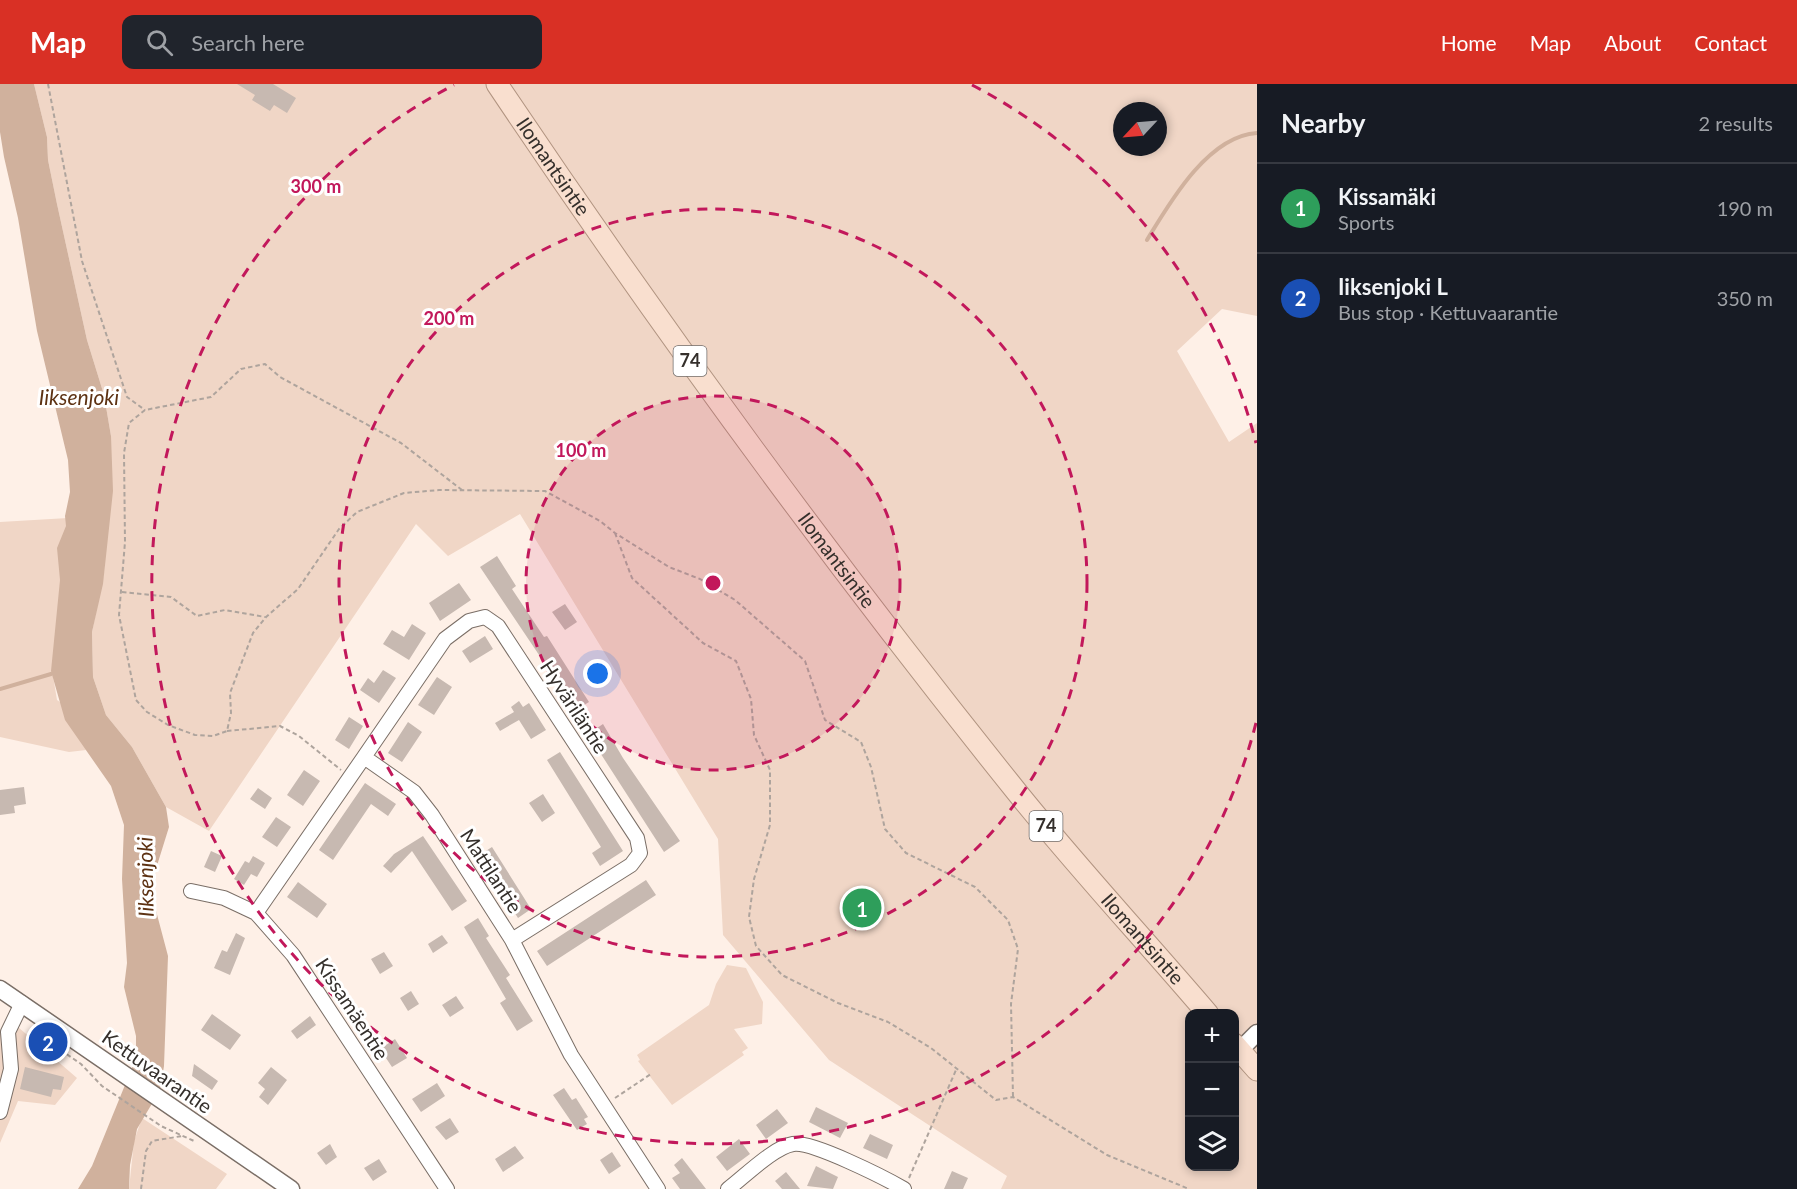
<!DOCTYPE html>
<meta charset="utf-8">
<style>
:root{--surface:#171b24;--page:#20242c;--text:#f1f3f6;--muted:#9ea1a6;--line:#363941;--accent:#d93025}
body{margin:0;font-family:Lato,sans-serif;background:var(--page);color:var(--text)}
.controls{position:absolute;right:18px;bottom:18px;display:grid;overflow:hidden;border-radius:12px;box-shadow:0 3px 9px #0003}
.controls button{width:54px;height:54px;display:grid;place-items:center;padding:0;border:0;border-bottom:2px solid var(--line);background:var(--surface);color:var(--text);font:30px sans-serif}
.compass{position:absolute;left:1113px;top:18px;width:54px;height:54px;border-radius:50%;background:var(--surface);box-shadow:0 3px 9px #0003;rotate:244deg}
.you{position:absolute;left:598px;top:590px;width:21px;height:21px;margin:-15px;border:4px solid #fff;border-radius:50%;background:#1a73e8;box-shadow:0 0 0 9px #1a73e833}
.badge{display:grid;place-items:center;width:39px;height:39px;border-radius:50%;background:var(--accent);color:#fff;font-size:20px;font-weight:700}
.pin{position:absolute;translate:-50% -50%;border:3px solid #fff;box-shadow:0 2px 6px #0006}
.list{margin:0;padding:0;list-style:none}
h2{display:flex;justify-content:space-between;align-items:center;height:78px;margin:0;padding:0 24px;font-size:26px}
h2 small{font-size:20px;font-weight:400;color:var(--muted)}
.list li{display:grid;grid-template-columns:39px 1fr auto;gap:18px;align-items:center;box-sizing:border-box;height:90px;padding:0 24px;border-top:2px solid var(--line)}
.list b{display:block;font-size:22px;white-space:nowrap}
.list p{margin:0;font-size:20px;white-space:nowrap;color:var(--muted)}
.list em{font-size:20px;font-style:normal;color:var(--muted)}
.icon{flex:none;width:33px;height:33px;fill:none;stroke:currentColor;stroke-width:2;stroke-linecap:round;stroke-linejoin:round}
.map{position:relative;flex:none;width:1257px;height:1105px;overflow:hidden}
header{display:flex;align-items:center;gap:36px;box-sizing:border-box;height:84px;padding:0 30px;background:var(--accent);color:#fff}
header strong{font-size:28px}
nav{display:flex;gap:33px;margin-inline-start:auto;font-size:21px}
.search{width:420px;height:54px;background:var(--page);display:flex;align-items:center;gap:15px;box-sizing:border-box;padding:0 21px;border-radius:12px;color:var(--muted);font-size:22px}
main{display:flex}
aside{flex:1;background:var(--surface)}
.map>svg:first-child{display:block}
</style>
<header>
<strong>Map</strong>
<div class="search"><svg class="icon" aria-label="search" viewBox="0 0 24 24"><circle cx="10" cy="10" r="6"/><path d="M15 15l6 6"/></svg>Search here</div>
<nav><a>Home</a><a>Map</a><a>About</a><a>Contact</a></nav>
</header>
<main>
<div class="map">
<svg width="1257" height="1105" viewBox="0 0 1257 1105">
<rect width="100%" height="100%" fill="#fef0e7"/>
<!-- green -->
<path fill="#f0d6c6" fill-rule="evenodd" d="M34 0H1257V232L1222 225 1177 267 1229 358 1257 339V1105H1001L1007 1092 829 976 723 851 718 755 520 430 448 472 416 440 209 747 166 723 132 663 106 631 93 593 92 548 104 489 111 352 104 311 87 256 57 120 48 76 47 53ZM1122 27H1158V63H1122ZM1190 930H1234V1082H1190Z
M68 434 53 592 57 616 70 625 86 666 69 668 0 653V438Z
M727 881 746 884 763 918 762 940 734 945 748 964 742 968 744 971 672 1021 638 977 640 976 637 971 709 921 716 900Z
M18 943 77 994 55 1021 18 1017 0 1059V946Z
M142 1034 227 1090 216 1105H129L134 1057Z"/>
<!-- water -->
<path fill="#d0b19d" d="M0 0H34L47 53 48 76 57 120 87 256 104 311 111 352 113 407 103 500 92 548 93 593 106 631 132 663 166 723 169 743 150 804 168 872 164 982 160 1006 137 1045 130 1081 129 1105H78L92 1082 136 974V952L124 903 127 879 122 795 124 741 111 702 65 636 51 587 60 496 57 464 66 442 65 432 70 408 68 376 37 247 18 134 4 73 0 48Z"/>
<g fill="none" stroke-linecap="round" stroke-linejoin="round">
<!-- stream -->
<path stroke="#d0b19d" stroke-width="4" d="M1147 156C1170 118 1208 52 1257 49
M0 605 51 590"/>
</g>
<!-- building -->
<path fill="#c7b9b1" d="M237 0H273L296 14 287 29 274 21 270 27 252 16 255 11Z
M497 472 516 502 512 505 544 553 547 552 589 618 576 626 480 483Z
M459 499 471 516 440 537 429 519Z
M565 520 577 538 565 546 552 528Z
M412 540 426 549 409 576 383 560 392 546 404 553Z
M485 552 493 565 470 579 462 567Z
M383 586 396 594 379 619 360 606 368 594 374 599Z
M437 593 452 603 434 631 418 621Z
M519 617 523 623 529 619 546 646 531 655 519 636 500 647 495 639 514 628 511 623Z
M349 633 363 642 349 665 335 656Z
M408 638 422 648 402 678 388 669Z
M603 640 623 674 680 757 664 768 588 650Z
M560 668 623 767 600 782 592 769 601 763 547 676Z
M304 686 320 697 303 722 287 711Z
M365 699 396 720 388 732 371 720 333 776 319 766Z
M24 703 26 720 14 722 15 729 0 731V706Z
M258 704 272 714 265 725 250 715Z
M543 710 555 729 542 738 529 719Z
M276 733 291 743 277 763 262 753Z
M423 752 467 817 452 827 412 767 391 789 383 782 394 770Z
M492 763 531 825 518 834 478 772Z
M211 767 222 772 215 788 204 783Z
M253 772 265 779 257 793 251 790 244 801 234 795 245 777 249 779Z
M646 796 656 811 547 882 537 867Z
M298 798 327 820 317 834 287 813Z
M478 834 489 852 486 854 510 891 506 894 533 937 517 947 500 919 506 915 464 843Z
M236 849 245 854 230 891 214 884 222 866 227 868Z
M442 851 448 859 433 869 428 860Z
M384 868 393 882 380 890 371 875Z
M411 907 419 920 408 927 400 914Z
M456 912 464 924 450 933 442 921Z
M212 930 241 951 230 966 201 946Z
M310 932 316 941 297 955 291 947Z
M395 955 407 974 392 983 380 965Z
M194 980 218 997 212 1006 192 992Z
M25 983 64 993 61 1006 53 1005 51 1013 20 1005Z
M271 983 287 996 268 1021 259 1013 265 1005 258 999Z
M437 999 445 1012 421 1028 412 1015Z
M564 1004 572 1016 576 1014 588 1033 584 1035 587 1040 577 1046 553 1011Z
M816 1023 848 1039 840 1054 809 1038Z
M777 1025 788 1039 766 1055 756 1041Z
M450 1034 459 1048 446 1056 435 1043Z
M870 1050 893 1061 887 1075 863 1064Z
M739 1055 750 1070 727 1087 716 1073Z
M330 1060 337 1073 326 1081 317 1069Z
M515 1062 524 1074 503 1088 495 1075Z
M612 1068 621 1082 609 1090 600 1076Z
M682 1074 706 1105H680L672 1094 680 1089 674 1081Z
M379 1075 387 1088 373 1097 364 1084Z
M816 1082 838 1093 833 1105 807 1102Z
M952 1087 968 1094 963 1105H944Z
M786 1088 800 1105H782L775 1097Z"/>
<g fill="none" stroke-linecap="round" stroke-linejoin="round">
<defs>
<path id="minor" d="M364 673 445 555 469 537 485 533 498 542 637 754 640 769 631 781 512 856
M191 807 224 814 256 829 293 871 447 1105
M256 829 364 673 414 708 432 731 512 856 571 971 658 1105
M0 1028 11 985 8 948 22 919
M728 1105C744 1093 774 1063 793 1060 812 1057 885 1094 904 1105"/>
<path id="tertiary" d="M0 905 291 1105
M1240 966 1257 949"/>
<g id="primary">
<path id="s1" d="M497 0C660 243 833 479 1016 707 1077 783 1144 855 1208 930"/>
<path d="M1234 960 1257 986"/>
</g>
</defs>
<!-- minor casing -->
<use href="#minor" stroke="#7a6e66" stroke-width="16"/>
<!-- tertiary casing -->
<use href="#tertiary" stroke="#7a6e66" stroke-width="19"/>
<!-- primary casing -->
<use href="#primary" stroke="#b19481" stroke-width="23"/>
<!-- path -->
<path stroke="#aea49d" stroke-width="2" stroke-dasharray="4.5 3" stroke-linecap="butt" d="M48 0 82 177 127 313 145 326
M462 406 401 359 280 293 265 280 241 285 211 313 145 326 129 339 124 369 125 458 119 531 136 616 147 628 168 641 195 651 213 652 227 647 231 629 230 609 253 549 266 533 298 505 339 445 357 428 404 409 439 406 545 407 600 437 615 449 669 483 700 495 735 516 805 577 825 636 861 658 871 683 885 745 906 769 975 803 1008 836 1018 865 1011 920 1013 1013
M615 449 632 494 703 559 736 577 751 615 754 651 770 686V741L754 795 749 833 756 862 782 891 838 919 888 938 931 964 996 1016 1013 1013 1107 1071 1189 1105
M122 508 171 513 197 532 225 526 265 533
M227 647 280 642 299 652 341 686
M36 949 81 980 102 1002 161 1042 194 1057
M615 1014 651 990
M909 1094 956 986
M141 1105 146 1067 152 1057 182 1052"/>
<!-- minor -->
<use href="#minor" stroke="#fff" stroke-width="14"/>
<!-- tertiary -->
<use href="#tertiary" stroke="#fff" stroke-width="16"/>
<!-- primary -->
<use href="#primary" stroke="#f9dfcf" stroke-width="21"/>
</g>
<!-- distance rings -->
<circle cx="713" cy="499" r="187" fill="#c2185b" fill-opacity=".12"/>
<g fill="none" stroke="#c2185b" stroke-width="3" stroke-dasharray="10 8">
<circle cx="713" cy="499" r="187"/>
<circle cx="713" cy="499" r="374"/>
<path d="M1256 639A561 561 0 1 1 454 1M972 1A561 561 0 0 1 1256 359"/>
</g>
<g text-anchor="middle" stroke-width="6" stroke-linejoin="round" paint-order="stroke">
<!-- shield labels -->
<g fill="#fff" stroke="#716d6b" stroke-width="1.5">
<rect x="673.5" y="262" width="33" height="30" rx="4.5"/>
<rect x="1029.5" y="727" width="33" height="30" rx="4.5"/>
</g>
<g font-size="18" font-weight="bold" fill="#342f2b">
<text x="690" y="283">74</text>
<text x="1046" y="748">74</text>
</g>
<!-- street labels -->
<g font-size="20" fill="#342f2b" stroke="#fff">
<text dy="7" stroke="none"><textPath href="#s1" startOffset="100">Ilomantsintie</textPath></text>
<text dy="7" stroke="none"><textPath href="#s1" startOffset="585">Ilomantsintie</textPath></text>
<text transform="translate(574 623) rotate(57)" y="7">Hyväriläntie</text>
<text transform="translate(491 787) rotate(57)" y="7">Mattilantie</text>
<text dy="7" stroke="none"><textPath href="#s1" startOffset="1072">Ilomantsintie</textPath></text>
<text transform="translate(352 925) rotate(57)" y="7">Kissamäentie</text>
<text transform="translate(157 988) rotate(35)" y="7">Kettuvaarantie</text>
</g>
<!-- water labels -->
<g font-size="21" font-style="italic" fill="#5d3213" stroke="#fff">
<text x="79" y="321">Iiksenjoki</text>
<text transform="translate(146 793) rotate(-91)" y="7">Iiksenjoki</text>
</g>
</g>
<circle cx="713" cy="499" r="9" fill="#c2185b" stroke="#fff" stroke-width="3"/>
<g font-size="18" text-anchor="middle" font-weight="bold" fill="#c2185b" stroke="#fff" stroke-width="6" stroke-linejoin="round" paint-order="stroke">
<text x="316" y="109">300 m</text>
<text x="449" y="241">200 m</text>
<text x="581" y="373">100 m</text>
</g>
</svg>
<div class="controls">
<button>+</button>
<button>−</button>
<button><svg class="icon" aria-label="layers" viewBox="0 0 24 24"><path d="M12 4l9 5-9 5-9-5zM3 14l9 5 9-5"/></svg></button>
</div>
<svg class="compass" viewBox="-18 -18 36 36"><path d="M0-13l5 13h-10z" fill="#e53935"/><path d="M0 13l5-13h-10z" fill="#9ea1a6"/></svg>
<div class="you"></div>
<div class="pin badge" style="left:862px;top:824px;background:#2e9e5b">1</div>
<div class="pin badge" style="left:48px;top:958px;background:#1a4fb4">2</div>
</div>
<aside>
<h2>Nearby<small>2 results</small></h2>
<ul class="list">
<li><span class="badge" style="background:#2e9e5b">1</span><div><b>Kissamäki</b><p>Sports</p></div><em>190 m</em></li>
<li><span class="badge" style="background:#1a4fb4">2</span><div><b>Iiksenjoki L</b><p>Bus stop · Kettuvaarantie</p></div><em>350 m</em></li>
</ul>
</aside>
</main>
